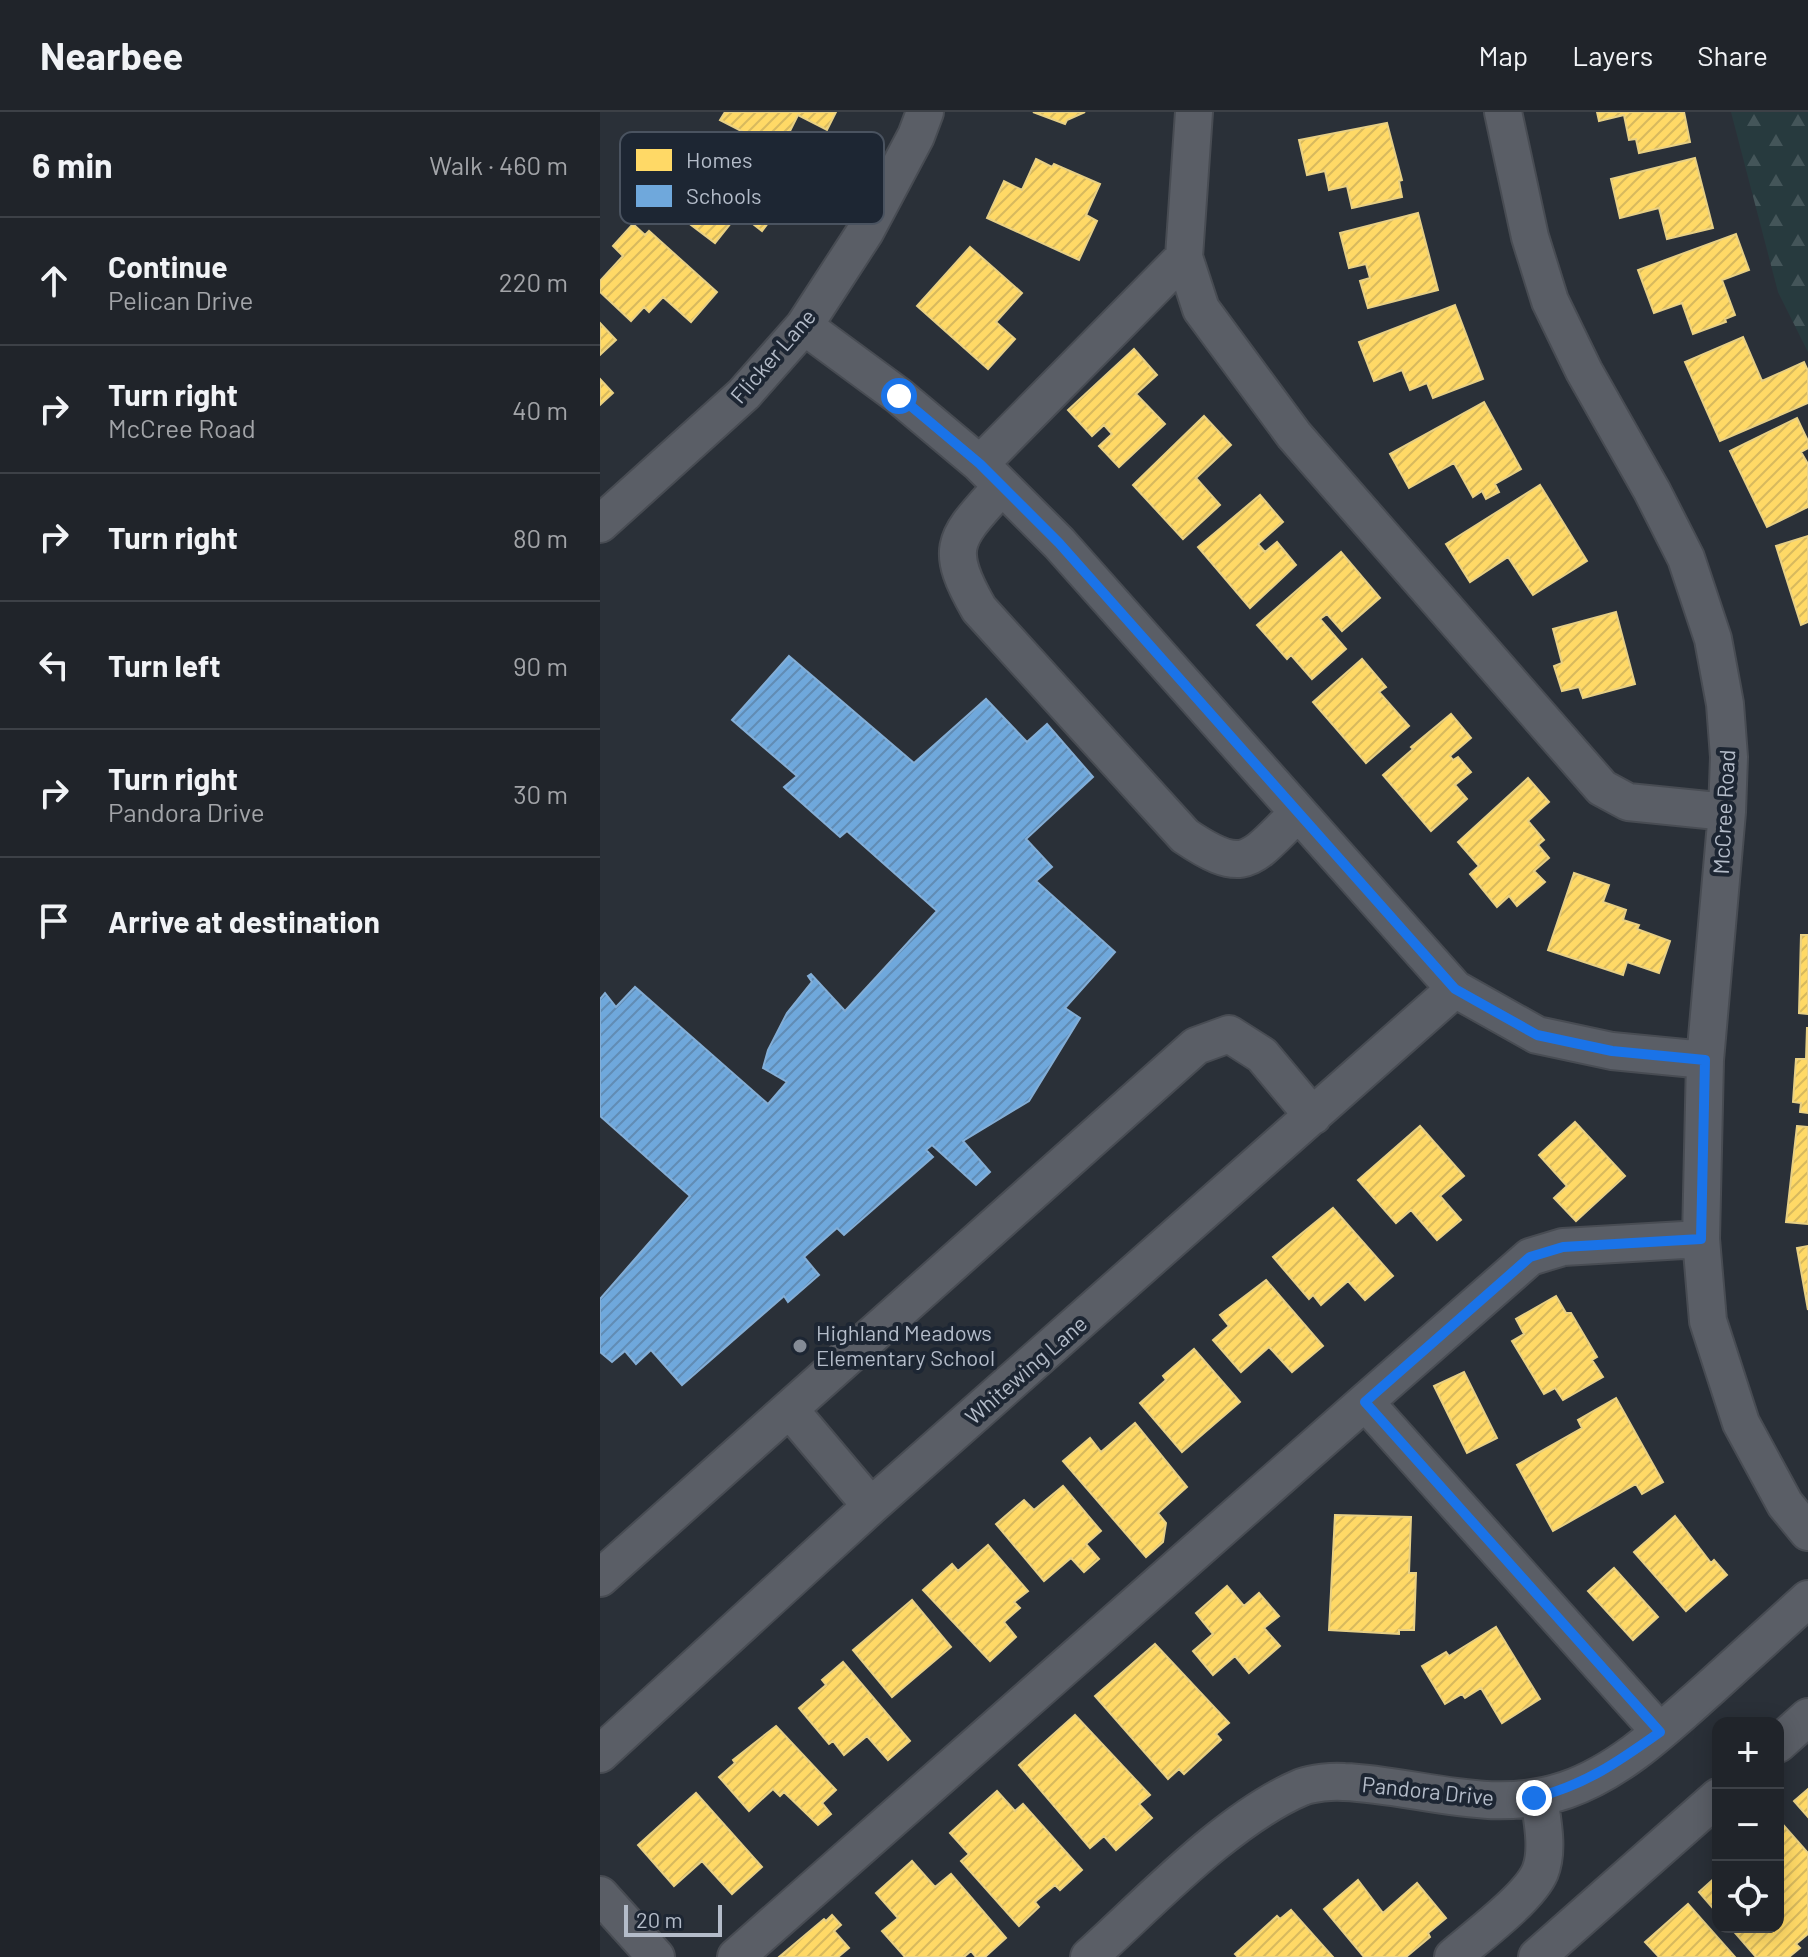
<!DOCTYPE html>
<meta charset="utf-8">
<style>
:root{--surface:#20242a;--page:#282c32;--text:#f1f3f6;--muted:#a2a4a8;--line:#3d4147}
body{margin:0;font-family:Barlow,sans-serif;background:var(--page);color:var(--text)}
.controls{position:absolute;right:24px;bottom:24px;display:grid;overflow:hidden;border-radius:16px;box-shadow:0 4px 20px #0003}
.controls button{width:72px;height:72px;display:grid;place-items:center;padding:0;border:0;border-bottom:2px solid var(--line);background:var(--surface);color:var(--text);font:40px sans-serif}
.scale{position:absolute;left:24px;bottom:20px;width:98px;box-sizing:border-box;padding-left:8px;border:4px solid #b4bcc9;border-top:0;font-size:22px;line-height:28px;white-space:nowrap;color:#b4bcc9;-webkit-text-stroke:6px #1d2633;paint-order:stroke}
.stop{position:absolute;width:24px;height:24px;margin:-18px;border:6px solid #1a73e8;border-radius:50%;background:#fff}
.stop.end{background:#1a73e8;border-color:#fff;box-shadow:0 2px 8px #0008}
.list{margin:0;padding:0;list-style:none}
h2{display:flex;justify-content:space-between;align-items:center;height:104px;margin:0;padding:0 32px;font-size:34px}
h2 small{font-size:26px;font-weight:400;color:var(--muted)}
.list li{display:grid;grid-template-columns:52px 1fr auto;gap:24px;align-items:center;box-sizing:border-box;height:128px;padding:0 32px;border-top:2px solid var(--line)}
.list b{display:block;font-size:30px;white-space:nowrap}
.list p{margin:0;font-size:26px;white-space:nowrap;color:var(--muted)}
.list em{font-size:26px;font-style:normal;color:var(--muted)}
.icon{flex:none;width:44px;height:44px;fill:none;stroke:currentColor;stroke-width:2;stroke-linecap:round;stroke-linejoin:round}
.map{position:relative;flex:none;width:1208px;height:1845px;overflow:hidden}
header{display:flex;align-items:center;gap:48px;box-sizing:border-box;height:112px;padding:0 40px;background:var(--surface);border-bottom:2px solid var(--line)}
header strong{font-size:38px}
nav{display:flex;gap:44px;margin-inline-start:auto;font-size:28px}
main{display:flex}
aside{flex:1;background:var(--surface)}
.map>svg:first-child{display:block}
</style>
<header>
<strong>Nearbee</strong>
<nav><a>Map</a><a>Layers</a><a>Share</a></nav>
</header>
<main>
<aside>
<h2>6 min<small>Walk · 460 m</small></h2>
<ul class="list">
<li><svg class="icon" aria-label="ahead" viewBox="0 0 24 24"><path d="M12 20V5M6 11l6-6 6 6"/></svg><div><b>Continue</b><p>Pelican Drive</p></div><em>220 m</em></li>
<li><svg class="icon" aria-label="right" viewBox="0 0 24 24"><path d="M7 20v-9h11M14 6l5 5-5 5"/></svg><div><b>Turn right</b><p>McCree Road</p></div><em>40 m</em></li>
<li><svg class="icon" aria-label="right" viewBox="0 0 24 24"><path d="M7 20v-9h11M14 6l5 5-5 5"/></svg><div><b>Turn right</b></div><em>80 m</em></li>
<li><svg class="icon" aria-label="left" viewBox="0 0 24 24"><path d="M17 20v-9H6M10 6l-5 5 5 5"/></svg><div><b>Turn left</b></div><em>90 m</em></li>
<li><svg class="icon" aria-label="right" viewBox="0 0 24 24"><path d="M7 20v-9h11M14 6l5 5-5 5"/></svg><div><b>Turn right</b><p>Pandora Drive</p></div><em>30 m</em></li>
<li><svg class="icon" aria-label="arrive" viewBox="0 0 24 24"><path d="M6 21V4h12l-3 4 3 4H6"/></svg><div><b>Arrive at destination</b></div></li>
</ul>
</aside>
<div class="map">
<svg width="1208" height="1845" viewBox="0 0 1208 1845">
<defs>
<pattern id="forest-firs" width="22" height="20" patternUnits="userSpaceOnUse" patternTransform="scale(2)"><rect width="22" height="20" fill="#273a3e"/><path d="M5 1l3.5 6h-7zM16 11l3.5 6h-7z" fill="#445559"/></pattern>
<pattern id="homes-hatch" width="6" height="6" patternUnits="userSpaceOnUse" patternTransform="scale(2)"><rect width="6" height="6" fill="#ffd966"/><path d="M-1 1l2-2M0 6l6-6M5 7l2-2" fill="none" stroke="#d7b95e"/></pattern>
<pattern id="schools-hatch" width="6" height="6" patternUnits="userSpaceOnUse" patternTransform="scale(2)"><rect width="6" height="6" fill="#6fa8dc"/><path d="M-1 1l2-2M0 6l6-6M5 7l2-2" fill="none" stroke="#618cb4"/></pattern>
</defs>
<rect width="100%" height="100%" fill="#2a3038"/>
<!-- forest -->
<path fill="url(#forest-firs)" d="M1131 0H1208V240L1178 180Z"/>
<!-- homes -->
<path fill="url(#homes-hatch)" stroke="#e8d084" stroke-width="2" d="M125 0H236L227 18 198 3 180 39 120 8Z
M433 0H485L467 8 465 12Z
M997 0H1084L1090 30 1039 41 1036 27 1029 28 1024 3 999 9Z
M787 11 802 68 799 69 802 85 752 96 747 74 729 78 725 59 707 63 699 28Z
M108 39 119 48 124 41 186 87 162 119 139 101 115 131 66 94Z
M1095 46 1113 116 1067 127 1059 96 1020 106 1011 67Z
M436 47 452 55 454 52 500 72 486 103 497 109 479 148 387 106 404 69 422 78Z
M818 101 838 178 768 196 760 169 770 166 766 152 749 156 740 121Z
M33 112 45 123 49 119 117 180 91 210 63 185 49 200 44 195 31 209 0 180V169L23 144 13 134Z
M1136 122 1149 158 1122 168 1135 203 1125 207 1126 210 1093 222 1082 191 1054 201 1038 158Z
M370 135 422 181 396 210 415 227 388 257 317 194Z
M855 193 883 267 833 286 827 271 810 278 802 258 774 269 759 230Z
M0 211 16 228 0 243Z
M1143 225 1162 269 1204 250 1208 259V291L1120 329 1085 250Z
M534 237 557 263 536 282 565 312 519 355 499 334 512 322 504 313 492 324 468 298Z
M0 267 13 281 0 293Z
M884 290 921 357 895 372 899 380 886 387 882 379 873 385 854 351 809 376 790 342Z
M604 304 631 333 596 366 620 393 583 427 533 373Z
M1197 306 1208 329V336L1201 340 1208 352V395L1167 415 1130 339Z
M940 373 987 449 933 483 908 445 870 470 846 432Z
M660 383 683 410 658 432 665 440 677 430 696 453 650 496 598 435Z
M1208 424V510L1201 513 1176 434Z
M741 440 780 486 742 519 727 502 720 507 746 537 712 567 691 543 687 547 657 513Z
M1016 500 1035 572 983 586 979 575 962 579 954 554 962 551 953 517Z
M762 547 786 575 779 580 809 614 766 651 713 590Z
M851 602 871 626 850 644 853 648 858 645 871 660 855 673 867 687 831 719 783 663 813 637 811 635Z
M928 666 949 690 928 709 944 728 938 733 949 746 934 759 945 770 917 794 909 784 897 795 870 762 879 754 858 730Z
M974 761 1009 773 1003 790 1026 798 1023 808 1039 813 1037 817 1070 829 1059 861 1027 850 1023 863 948 838Z
M1201 823H1208V902L1199 901Z
M1207 916H1208V1001L1200 1000 1201 991 1193 990 1196 947H1206Z
M975 1010 1025 1064 976 1109 954 1086 967 1074 939 1043Z
M820 1014 864 1064 840 1084 861 1108 837 1128 811 1098 796 1111 758 1068Z
M1197 1014 1208 1015V1112L1186 1110Z
M733 1096 793 1164 765 1188 748 1169 721 1193 713 1183 709 1187 673 1145Z
M1208 1134V1198L1197 1136Z
M666 1168 723 1234 692 1260 669 1235 641 1260 613 1228 629 1214 620 1203Z
M956 1184 966 1201H971L997 1245 992 1248 1003 1265 963 1288 955 1276 944 1282 912 1229 924 1222 916 1207Z
M594 1237 640 1290 582 1340 540 1291 566 1268 563 1264Z
M864 1260 897 1326 867 1341 834 1274Z
M1016 1286 1063 1370 1042 1382 1036 1372 953 1419 917 1353 982 1316 978 1308Z
M535 1311 587 1375 558 1401 566 1411 563 1430 546 1445 463 1349 490 1326 501 1340Z
M463 1374 501 1419 486 1432 499 1447 484 1460 471 1446 444 1469 396 1412 424 1388 434 1398Z
M735 1403 811 1405 809 1461H816L814 1518H799V1522L729 1518Z
M1075 1404 1111 1451 1114 1448 1127 1463 1086 1499 1034 1440Z
M388 1433 428 1479 414 1490 420 1496 404 1510 416 1525 390 1549 323 1478 352 1452 358 1459Z
M1014 1456 1058 1505 1033 1528 988 1479Z
M627 1474 644 1494 659 1481 679 1504 664 1516 680 1534 649 1561 635 1544 613 1563 593 1539 613 1522 596 1501Z
M312 1488 351 1535 292 1585 253 1538Z
M896 1515 940 1587 902 1611 881 1576 865 1586 862 1582 845 1592 822 1554 846 1540 849 1544Z
M555 1532 629 1611 616 1622 621 1628 584 1662 579 1657 568 1667 495 1584Z
M243 1550 310 1629 288 1648 267 1624 244 1643 233 1629 229 1632 199 1596 226 1573 222 1568Z
M475 1603 550 1683 539 1692 552 1706 516 1738 504 1724 490 1736 419 1653Z
M176 1614 236 1678 222 1691 231 1702 218 1713 184 1680 180 1684 173 1677 149 1699 119 1665 135 1651 133 1648Z
M1208 1677V1705L1194 1689Z
M397 1679 415 1699 423 1692 482 1758 460 1778 455 1773 435 1790 439 1795 419 1814 361 1749 369 1742 350 1721Z
M96 1681 162 1755 132 1782 102 1749 74 1774 38 1733Z
M1178 1707 1208 1741V1822L1196 1832 1200 1836 1189 1845H1156L1130 1815H1178Z
M312 1749 335 1775 351 1762 406 1826 385 1845H376L371 1839 364 1845H305L282 1819 298 1806 276 1781Z
M1118 1763V1802L1099 1780Z
M758 1768 783 1801 817 1771 846 1806 828 1821 830 1825 806 1845H764L724 1797Z
M1088 1792 1135 1845H1059L1045 1830Z
M691 1798 733 1845H638L635 1842 677 1804 680 1807Z
M232 1803 241 1813 234 1819 249 1836 238 1845H179L224 1807 226 1809Z"/>
<!-- schools -->
<path fill="url(#schools-hatch)" stroke="#84aed6" stroke-width="2" d="M189 544 314 651 386 587 427 630 447 612 493 665 426 727 452 755 436 769 515 840 465 896 480 906 429 989 363 1029 390 1060 376 1073 332 1033 326 1038 333 1045 244 1123 237 1116 204 1145 219 1163 188 1190 184 1184 82 1273 51 1238 36 1252 25 1239 12 1250 0 1240V1187L90 1084 0 1004V887L5 881 16 895 35 875 168 992 187 970 163 956 168 938 187 901 212 870 208 864 211 862 245 899 337 799 247 719 240 725 186 677 184 675 197 664 132 608Z"/>
<g fill="none" stroke-linecap="round" stroke-linejoin="round">
<defs>
<path id="minor" d="M903 0 930 125 950 189 984 259 1052 379 1086 446 1113 527 1125 592 1129 645 1127 700 1105 948 1101 1127 1108 1209 1141 1311 1185 1392 1208 1420
M584 145 601 197 694 323 1002 676 1028 690 1127 700
M204 214 299 284 380 352 459 431 855 877 937 923 1012 939 1105 948
M380 352 584 145 594 0
M402 374C356 426 342 433 379 497L585 724C647 766 651 746 698 701
M0 412 144 282 204 214 265 120 316 24 325 0
M190 1298 271 1394
M0 1466 596 934 629 922 662 943 713 1004
M1060 1620 765 1290 930 1145 963 1135 1101 1127
M1178 1632 1208 1605
M0 1642 271 1394 855 877
M0 1783 56 1845
M136 1845 765 1290
M489 1845C549 1791 628 1706 702 1675 713 1671 732 1669 744 1670 819 1673 891 1704 966 1678 1021 1659 1066 1615 1109 1577 1142 1547 1175 1517 1208 1487
M853 1845C876 1825 929 1786 940 1760 949 1738 942 1707 939 1685
M937 1845 1118 1685"/>
</defs>
<!-- minor casing -->
<use href="#minor" stroke="#484c53" stroke-width="40"/>
<!-- minor -->
<use href="#minor" stroke="#5a5e66" stroke-width="36"/>
</g>
<g fill="none" stroke-linecap="round" stroke-linejoin="round">
<!-- route -->
<path stroke="#1a73e8" stroke-width="10" d="M299 284 380 352 459 431 855 877 937 923 1012 939 1105 948 1101 1127 963 1135 930 1145 765 1290 1060 1620C1018 1650 985 1673 934 1686"/>
</g>
<!-- markers -->
<circle fill="#848b96" stroke="#1d2633" stroke-width="3" cx="200" cy="1234" r="8"/>
<g text-anchor="middle" stroke-width="8" stroke-linejoin="round" paint-order="stroke">
<!-- street labels -->
<g font-size="22" fill="#b4bcc9" stroke="#1d2633">
<text transform="translate(173 244) rotate(-49)" y="8">Flicker Lane</text>
<text transform="translate(1124 700) rotate(-87)" y="8">McCree Road</text>
<text transform="translate(426 1258) rotate(-41)" y="8">Whitewing Lane</text>
<text transform="translate(828 1679) rotate(6)" y="8">Pandora Drive</text>
</g>
<!-- poi labels -->
<g font-size="22" fill="#b4bcc9" stroke="#1d2633" text-anchor="start">
<text x="216" y="1229">Highland Meadows<tspan x="216" dy="25">Elementary School</tspan></text>
</g>
</g>
<!-- legend -->
<rect x="20" y="20" width="264" height="92" rx="12" fill="#1d2633" stroke="#4a5360" stroke-width="2"/>
<rect x="36" y="37" width="36" height="22" fill="#ffd966"/>
<rect x="36" y="73" width="36" height="22" fill="#6fa8dc"/>
<g font-size="22" fill="#b4bcc9">
<text x="86" y="56">Homes</text>
<text x="86" y="92">Schools</text>
</g>
</svg>
<div class="controls">
<button>+</button>
<button>−</button>
<button><svg class="icon" aria-label="locate" viewBox="0 0 24 24"><circle cx="12" cy="12" r="6"/><path d="M12 2v4M12 18v4M2 12h4M18 12h4"/></svg></button>
</div>
<div class="scale">20 m</div>
<div class="stop" style="left:299px;top:284px"></div>
<div class="stop end" style="left:934px;top:1686px"></div>
</div>
</main>
